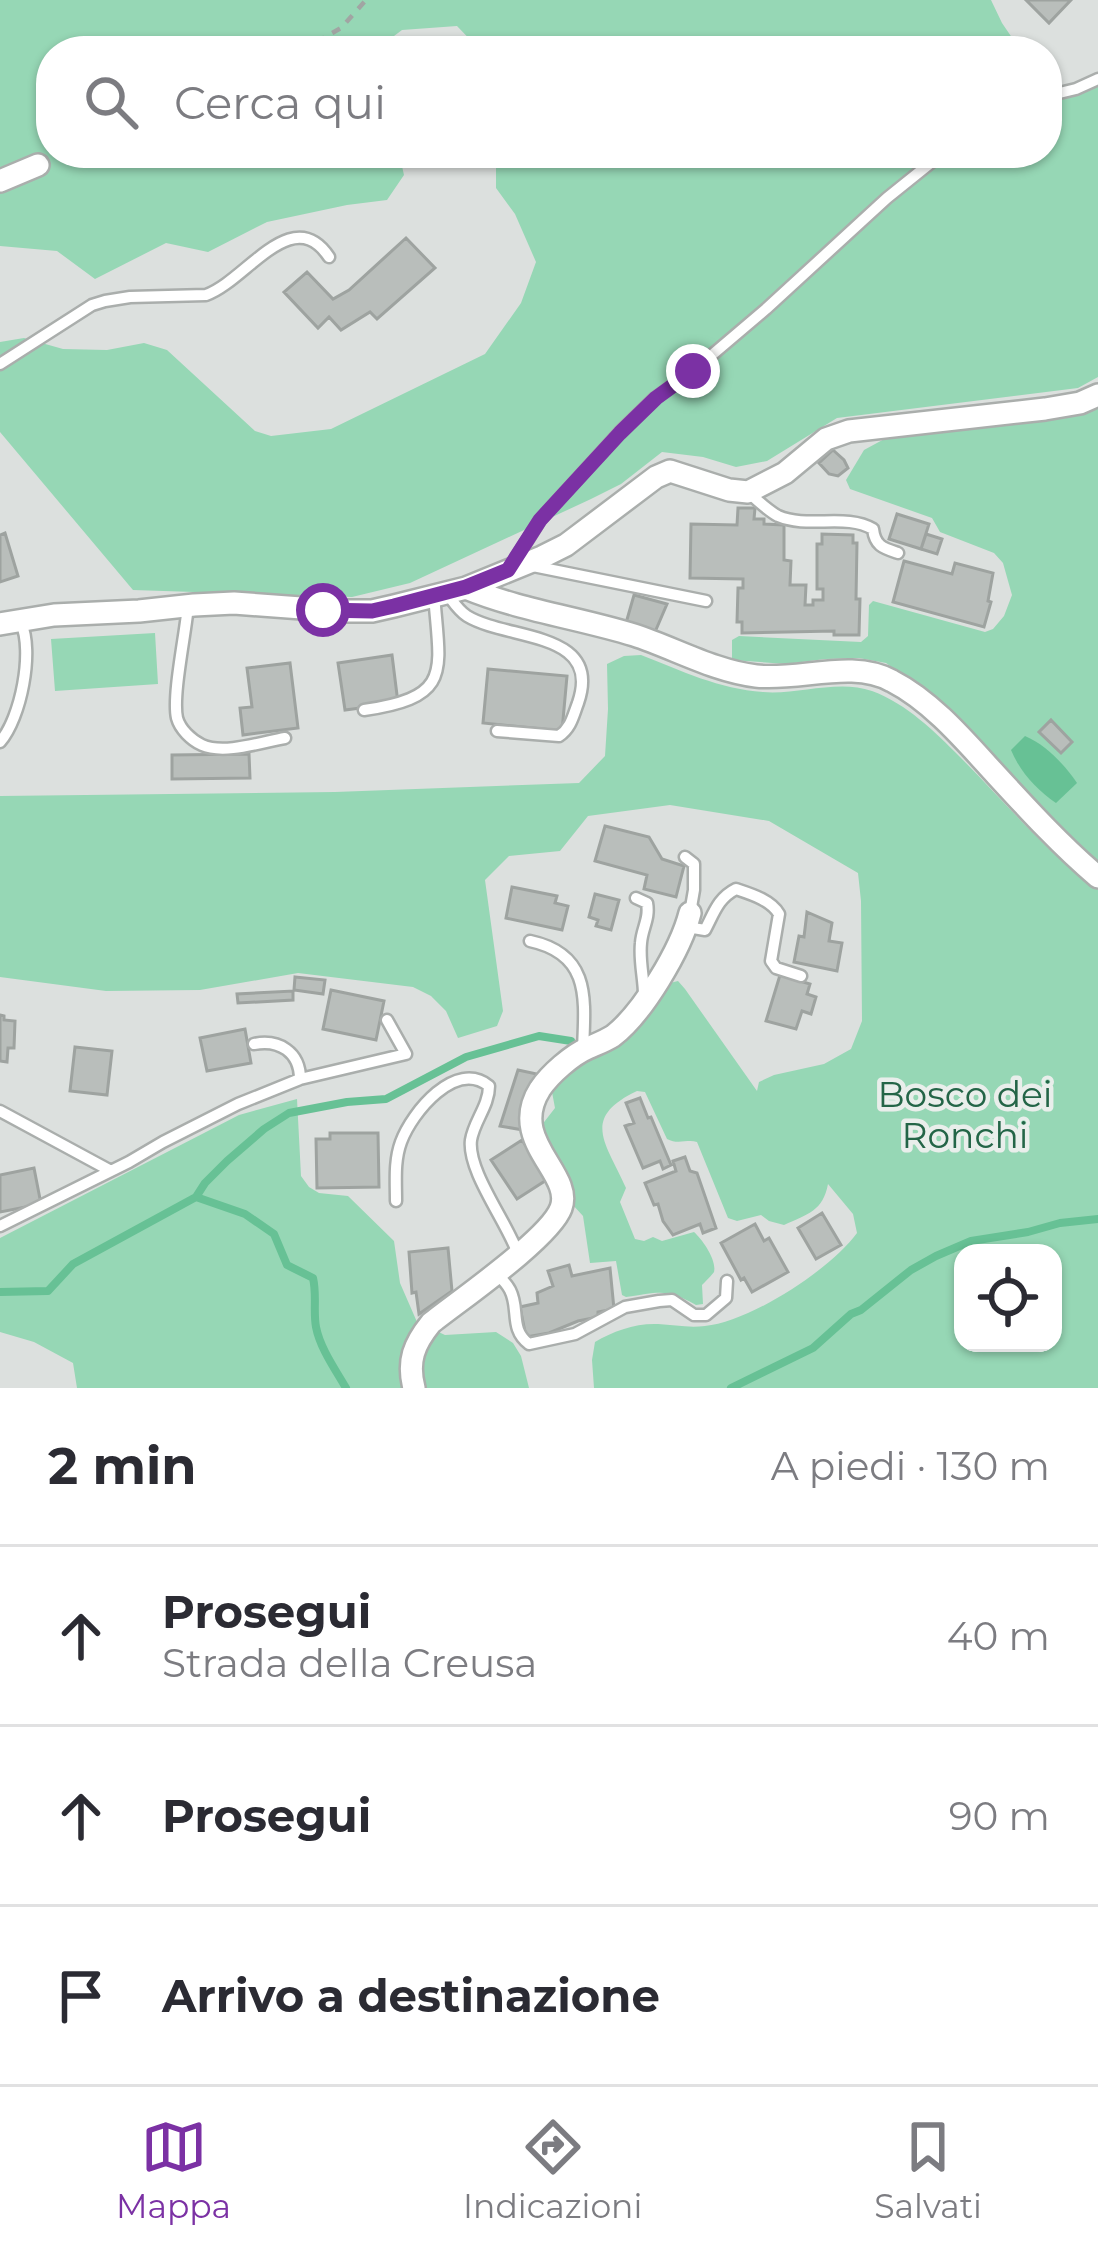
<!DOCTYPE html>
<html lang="it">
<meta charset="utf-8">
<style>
:root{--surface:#fff;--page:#f2f2f3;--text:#2b2b33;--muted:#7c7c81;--line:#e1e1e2;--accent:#7b31a4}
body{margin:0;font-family:Montserrat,sans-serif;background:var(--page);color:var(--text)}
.controls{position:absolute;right:36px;bottom:36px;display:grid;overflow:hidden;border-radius:24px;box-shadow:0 3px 9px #0004}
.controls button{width:108px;height:108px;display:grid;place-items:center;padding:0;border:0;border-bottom:3px solid var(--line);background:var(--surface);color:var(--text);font:60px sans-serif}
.stop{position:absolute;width:36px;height:36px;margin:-27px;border:9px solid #7b31a4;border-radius:50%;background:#fff}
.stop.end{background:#7b31a4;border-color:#fff;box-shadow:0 3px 12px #0008}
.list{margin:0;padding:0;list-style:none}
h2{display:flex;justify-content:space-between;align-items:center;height:156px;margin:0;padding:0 48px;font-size:51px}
h2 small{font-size:39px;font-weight:400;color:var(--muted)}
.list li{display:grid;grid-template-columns:78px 1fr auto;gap:36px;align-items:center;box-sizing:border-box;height:180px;padding:0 48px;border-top:3px solid var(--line)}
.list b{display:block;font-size:45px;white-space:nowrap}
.list p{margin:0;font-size:39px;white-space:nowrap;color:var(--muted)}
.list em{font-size:39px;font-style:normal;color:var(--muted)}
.icon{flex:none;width:66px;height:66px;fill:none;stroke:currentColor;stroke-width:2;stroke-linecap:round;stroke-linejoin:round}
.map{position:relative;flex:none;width:1098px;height:1388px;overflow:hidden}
.search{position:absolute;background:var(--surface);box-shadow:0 3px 9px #0004;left:36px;right:36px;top:36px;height:132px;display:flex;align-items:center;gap:30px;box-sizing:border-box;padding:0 42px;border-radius:48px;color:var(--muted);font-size:45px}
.sheet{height:696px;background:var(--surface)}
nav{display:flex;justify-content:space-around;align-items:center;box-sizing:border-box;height:168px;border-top:3px solid var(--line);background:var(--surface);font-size:33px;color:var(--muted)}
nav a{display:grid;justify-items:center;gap:6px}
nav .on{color:var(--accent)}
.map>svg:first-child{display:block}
</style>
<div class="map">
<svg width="1098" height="1388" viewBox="0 0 1098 1388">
<rect width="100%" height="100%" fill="#dce0de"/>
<!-- green -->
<path fill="#96d7b5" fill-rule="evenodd" d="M0 0H991L1002 23 1021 51H481L457 26 402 30 374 51H51V153H399L404 175 387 200 347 205 267 222 208 252 166 243 95 279 57 251 0 246Z
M1098 77V377L1078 388 837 418 767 461 736 467 703 457 662 452 621 484 591 499 410 583 352 597 133 590 0 432V342L24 338 63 349 107 350 144 343 167 350 255 431 271 436 331 429 485 354 521 303 536 262 515 214 496 188V153H1047V80L1061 86Z
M1098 409V867L935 698 886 663 859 658 825 659 786 664 732 660V640L739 636 861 642 868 636 869 605 873 601 985 632 993 629 1004 616 1012 595 1003 563 994 553 940 532 932 518 850 489 846 480 864 450 888 437 1066 418Z
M155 633 158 684 55 691 51 639Z
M641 655C682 671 719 689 763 692 798 695 838 679 872 691 907 704 934 731 960 757 1004 801 1048 854 1098 890V1388H594L592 1360 595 1342C613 1331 636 1323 658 1324 674 1325 689 1328 705 1326 750 1322 831 1269 857 1233L853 1214 828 1184C823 1211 808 1214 784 1225L769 1221 761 1215 737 1221 728 1218 697 1142C687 1139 678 1145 667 1139L645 1092 637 1091C580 1118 606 1143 626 1188L620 1202 635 1239 644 1241 653 1237 662 1241 694 1232C702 1239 717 1260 714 1272 713 1274 704 1283 702 1285L703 1304 696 1305C666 1288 660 1292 626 1297L622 1295 616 1261 590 1263 583 1216 572 1204 544 1142 541 1126 555 1108 552 1092 557 1079 670 983 678 981 685 989 757 1091 759 1082 774 1075 824 1064 851 1049 862 1021 861 901 858 873 769 821 670 805 588 816 560 851 509 856 485 880 503 1011 497 1026 458 1038 446 1011 431 996 413 987 298 973 200 990 106 991 0 977V796L335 792 579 783 605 756 608 709 607 664 624 656ZM963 1253H1053V1343H963Z
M297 1099 301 1176 309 1187 319 1193 348 1196 394 1241 400 1283 417 1322 445 1335 496 1332 513 1343 521 1356 529 1388H77L73 1363 34 1342 0 1332V1238L239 1115Z"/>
<!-- water -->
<path fill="#67c195" d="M1025 736C1046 745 1064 764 1077 783L1056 803C1037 790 1020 772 1011 750Z"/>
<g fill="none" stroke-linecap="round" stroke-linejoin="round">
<!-- stream -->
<path stroke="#67c195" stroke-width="8" d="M196 1197 245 1214 274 1234 287 1265 313 1278C317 1295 313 1311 316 1327 320 1348 335 1369 346 1388
M0 1292 48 1291 73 1264 196 1197 205 1183 227 1161 264 1129 289 1113 347 1102 386 1099 466 1057 539 1036 571 1041
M731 1388 813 1348 851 1314 861 1310 911 1270 936 1256 971 1241 1028 1232 1060 1223 1098 1219"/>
</g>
<!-- building -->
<path fill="#b9bebb" stroke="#9ea3a0" stroke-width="3" d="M1026 0H1071L1049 23Z
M406 238 435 268 377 319 370 312 341 330 329 317 318 328 284 292 307 272 333 299 349 290Z
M833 450 844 460 848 468 838 476 829 474 819 463Z
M738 508H755L754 519H764V524L784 525V560L791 561 790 585H806L805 605H813V600H823V589H817V544H822V534L853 535V543H857L856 599H860L859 635H834V631L742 633V622H737L738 588H743V579L690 578 691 524 737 525Z
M897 514 929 524 921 549 889 539Z
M5 533 18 576 0 582V535Z
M926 534 942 539 937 554 921 549Z
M904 561 952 574 955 563 993 573 988 601 991 602 984 627 893 602Z
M634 595 667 604 655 632 626 623Z
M392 655 398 703 345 710 338 663Z
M290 663 298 728 243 735 240 708 252 707 247 668Z
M488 669 567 676 562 731 483 723Z
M1051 720 1072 742 1061 753 1039 732Z
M249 754 250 778 172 779V755Z
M605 826 649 837 662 859 684 866 676 897 644 889 647 875 595 861Z
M512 887 557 896 555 903 568 906 562 930 506 918Z
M595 894 619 900 611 930 596 926 598 920 589 917Z
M807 912 832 923 829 941 842 943 837 971 794 962 799 936 804 937Z
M780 975 810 984 807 994 816 997 811 1014 802 1011 796 1029 766 1021Z
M295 977 325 980 323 994 294 990Z
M331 990 384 1001 376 1040 323 1029Z
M293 991V1000L238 1003 237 994Z
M0 1015 4 1016V1020L15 1021 14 1048H8L7 1062 0 1061Z
M245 1029 251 1063 207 1071 200 1038Z
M75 1047 112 1051 107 1095 70 1091Z
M518 1070 537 1074 526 1104 523 1130 500 1126Z
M640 1098 648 1118 651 1117 671 1165 663 1169 660 1161 643 1168 625 1126 634 1123 626 1103Z
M330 1133H378L379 1187 317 1188 316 1139H330Z
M522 1140 548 1179 517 1199 491 1160Z
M685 1157 690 1171 697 1173 716 1228 703 1233 700 1224 673 1235 663 1221 658 1204 654 1205 645 1183 676 1171 673 1161Z
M34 1168 41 1204 0 1212V1175Z
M822 1213 841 1245 816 1259 798 1228Z
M755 1224 764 1241 769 1238 788 1272 752 1292 744 1278 741 1280 721 1243Z
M448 1248 452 1291 419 1314 416 1292 412 1293 409 1252Z
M569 1265 572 1276 610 1268 614 1309 598 1312V1317L578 1321 549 1333 526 1337 520 1307 538 1303 537 1293 553 1286 548 1271Z"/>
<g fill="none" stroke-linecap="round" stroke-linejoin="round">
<defs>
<path id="service" d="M1047 96 1076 89 1098 79
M0 364 92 305 105 301 130 297 206 295C246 281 292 202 329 257
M748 492C757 500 767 510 778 516 808 529 846 513 873 529 875 546 883 548 898 553
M533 566 706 601
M510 568 540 520 620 432 655 398 693 371 766 309 887 198 943 153
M448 595C454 603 459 611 467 616 508 641 603 630 578 703 573 716 571 728 559 736L497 731
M188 605C186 632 172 695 177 718 180 729 191 740 202 745 224 755 262 742 285 738
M364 710C453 697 440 672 434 595
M0 742C21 718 34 651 21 623
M685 857 694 864V890L690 913
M636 898 647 903C650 919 642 928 641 943 639 961 644 978 644 995
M687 927 705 930C714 913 718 898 736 889 751 894 771 900 779 914L771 961 776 968 801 976
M530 941C591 954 585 999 583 1049
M254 1044C279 1039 300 1052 300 1079
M0 1111 111 1171
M396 1201C396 1181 394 1161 401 1142 412 1112 456 1059 489 1086 489 1106 474 1121 471 1140 467 1171 507 1222 518 1254
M0 1226 129 1162 163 1142 238 1104 300 1079 406 1054 387 1020
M497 1274C500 1277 508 1286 510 1290 520 1309 509 1329 529 1344L575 1334 625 1307 659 1301 672 1300 694 1315H706L726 1298 727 1281"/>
<path id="minor" d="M0 181 38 165
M466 588C519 610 579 618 634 635 674 648 714 671 756 676 800 681 852 659 892 681 929 700 960 735 988 766 1023 804 1059 844 1098 877
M0 624 54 615 139 611 194 605 234 603 342 611H372L394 606 466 588 542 557 566 545 656 477 670 471 729 490 748 492 785 473 826 439 849 431 1045 409 1080 403 1098 395
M414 1388C407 1361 414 1344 431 1323 460 1300 550 1238 561 1208 574 1173 507 1141 540 1089 550 1074 572 1055 588 1048 597 1044 605 1041 613 1036 643 1013 681 949 690 913"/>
</defs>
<!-- service casing -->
<use href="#service" stroke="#aaaeac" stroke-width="15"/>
<!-- minor casing -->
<use href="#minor" stroke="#aaaeac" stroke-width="26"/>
<!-- path -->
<path stroke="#a1a5a3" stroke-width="4.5" stroke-dasharray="9 9" stroke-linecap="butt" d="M301 51 341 28 366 0"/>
<!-- service -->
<use href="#service" stroke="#fff" stroke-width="10"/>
<!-- minor -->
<use href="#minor" stroke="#fff" stroke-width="21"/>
</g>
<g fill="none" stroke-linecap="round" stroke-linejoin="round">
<!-- route -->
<path stroke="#7b31a4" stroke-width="15" d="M323 610 372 611 394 606 466 587 508 570 540 520 620 433 656 398 693 371"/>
</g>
<g text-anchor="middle" stroke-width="9" stroke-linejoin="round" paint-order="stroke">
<!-- park labels -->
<g font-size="36" fill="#236547" stroke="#e9eeeb">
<text x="965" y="1107">Bosco dei<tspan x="965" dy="41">Ronchi</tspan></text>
</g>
</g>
</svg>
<div class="controls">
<button><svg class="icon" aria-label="locate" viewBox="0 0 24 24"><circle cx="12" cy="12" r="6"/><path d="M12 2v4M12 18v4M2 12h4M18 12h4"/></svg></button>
</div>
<div class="stop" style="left:323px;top:610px"></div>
<div class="stop end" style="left:693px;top:371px"></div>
<div class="search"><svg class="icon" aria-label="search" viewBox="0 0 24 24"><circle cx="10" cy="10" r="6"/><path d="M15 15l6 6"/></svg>Cerca qui</div>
</div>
<section class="sheet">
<h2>2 min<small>A piedi · 130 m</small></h2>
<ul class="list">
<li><svg class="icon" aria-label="ahead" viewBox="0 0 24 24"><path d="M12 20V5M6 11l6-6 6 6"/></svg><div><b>Prosegui</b><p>Strada della Creusa</p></div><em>40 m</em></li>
<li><svg class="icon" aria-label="ahead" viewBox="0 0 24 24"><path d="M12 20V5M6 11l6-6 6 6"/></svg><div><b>Prosegui</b></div><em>90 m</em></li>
<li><svg class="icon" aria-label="arrive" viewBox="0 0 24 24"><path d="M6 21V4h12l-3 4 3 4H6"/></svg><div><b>Arrivo a destinazione</b></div></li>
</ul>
</section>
<nav>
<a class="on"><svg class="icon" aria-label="map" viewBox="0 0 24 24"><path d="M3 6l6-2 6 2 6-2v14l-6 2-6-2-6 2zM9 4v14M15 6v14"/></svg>Mappa</a>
<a><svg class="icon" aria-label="directions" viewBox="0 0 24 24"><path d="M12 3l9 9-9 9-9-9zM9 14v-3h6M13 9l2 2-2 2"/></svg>Indicazioni</a>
<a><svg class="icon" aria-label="saved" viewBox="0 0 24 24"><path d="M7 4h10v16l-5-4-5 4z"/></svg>Salvati</a>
</nav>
